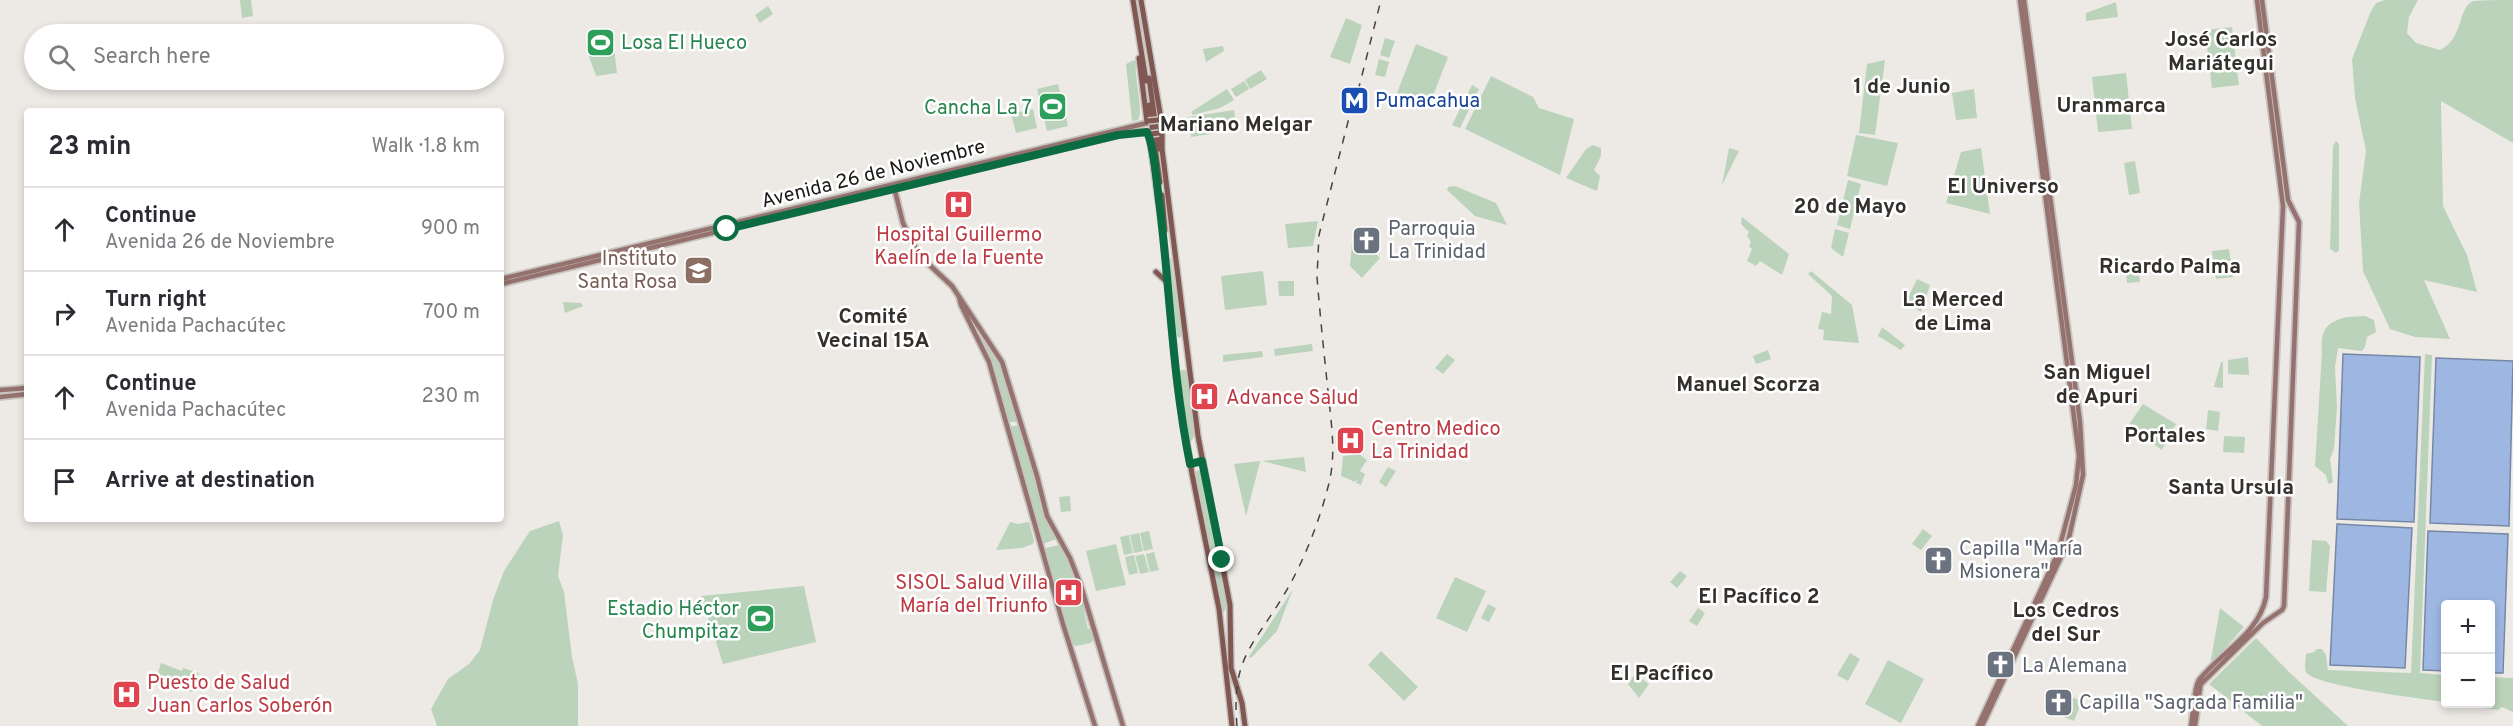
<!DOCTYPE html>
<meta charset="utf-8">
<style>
:root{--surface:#fff;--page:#f2f2f3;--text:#2b2b33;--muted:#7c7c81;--line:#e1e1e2}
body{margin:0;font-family:Overpass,sans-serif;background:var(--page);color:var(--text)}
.controls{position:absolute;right:18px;bottom:18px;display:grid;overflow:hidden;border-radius:6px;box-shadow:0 3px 9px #0003}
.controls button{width:54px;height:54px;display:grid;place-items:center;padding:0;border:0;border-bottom:2px solid var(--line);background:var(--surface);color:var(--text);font:30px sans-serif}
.stop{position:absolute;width:18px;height:18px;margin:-14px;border:4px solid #0c6c41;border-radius:50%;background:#fff}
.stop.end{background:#0c6c41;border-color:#fff;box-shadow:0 2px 6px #0008}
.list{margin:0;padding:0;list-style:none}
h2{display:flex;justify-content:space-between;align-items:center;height:78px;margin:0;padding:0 24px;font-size:26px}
h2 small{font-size:20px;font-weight:400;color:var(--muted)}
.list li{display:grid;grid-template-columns:39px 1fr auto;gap:18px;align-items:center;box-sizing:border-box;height:84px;padding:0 24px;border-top:2px solid var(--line)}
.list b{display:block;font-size:22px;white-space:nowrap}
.list p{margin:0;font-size:20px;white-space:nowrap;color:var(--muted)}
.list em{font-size:20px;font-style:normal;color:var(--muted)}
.icon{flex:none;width:33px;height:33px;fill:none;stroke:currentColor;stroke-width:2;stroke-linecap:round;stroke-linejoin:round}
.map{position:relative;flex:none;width:2513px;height:726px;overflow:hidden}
.search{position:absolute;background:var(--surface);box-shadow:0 3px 9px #0003;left:24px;top:24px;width:480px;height:66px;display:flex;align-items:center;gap:15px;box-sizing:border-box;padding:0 21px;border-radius:33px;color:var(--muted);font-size:22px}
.panel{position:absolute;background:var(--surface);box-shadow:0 3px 9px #0003;left:24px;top:108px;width:480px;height:414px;border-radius:6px}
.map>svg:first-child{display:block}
</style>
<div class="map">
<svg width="2513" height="726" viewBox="0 0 2513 726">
<rect width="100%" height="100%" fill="#edeae6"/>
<!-- green -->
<path fill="#bbd3bb" d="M240 0H251L253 16 242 18Z
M2385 0H2418L2409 17 2407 33 2416 43 2440 50C2465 38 2457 6 2474 1 2485 0 2502 0 2513 0V143L2441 101 2443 206 2467 255 2477 292 2424 280 2450 339 2415 337 2390 329 2363 271 2359 203 2366 151 2355 98 2352 59 2371 11 2376 3Z
M2116 2 2118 17 2086 21V13Z
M768 6 773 14 760 23 755 15Z
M1346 18 1362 25 1350 64 1330 57Z
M2232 27 2239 85 2212 88 2205 30Z
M607 30 612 33 617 73 596 76C592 63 582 45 590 32Z
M1385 38 1395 41 1389 58 1380 55Z
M1416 44 1448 57 1429 106 1397 93Z
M1223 46 1224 51 1206 62 1203 49Z
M1379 59 1389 62 1385 77 1375 75Z
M1134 60 1136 62C1134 78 1144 111 1138 120L1132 121 1126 64Z
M1885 60 1875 135 1859 133 1867 64Z
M1261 70 1267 79 1250 89 1245 80Z
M2126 73 2132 129 2098 132 2092 77Z
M1491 76 1533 97 1539 108 1574 119 1560 175 1465 129Z
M1244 81 1249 89 1236 97 1231 89Z
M1058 84 1068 126 1047 131 1037 89Z
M1472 85 1479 89 1460 128 1452 125Z
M1227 89 1234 100 1220 108 1193 115 1191 112Z
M1974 89 1977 118 1956 120 1952 93Z
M1033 109 1037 128 1016 133 1011 114Z
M1234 110 1237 130 1191 137 1188 117Z
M1856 135 1898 143 1887 186 1847 176Z
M2336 141 2339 144V250L2336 253 2330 249 2333 146Z
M1593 145 1601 148V156L1594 170 1600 176 1597 191 1566 178 1586 149Z
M1729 148 1739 151 1722 185Z
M1981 148 1990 214 1946 203 1961 152Z
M2135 161 2140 193 2129 195 2124 163Z
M1848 180 1861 184 1850 229 1837 225Z
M1455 186 1496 203 1507 225 1475 216 1447 190 1448 187Z
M1742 217 1789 254 1782 275 1760 261 1756 266 1747 261 1752 249 1749 246 1751 242 1747 235 1749 232 1741 224Z
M1318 221 1313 246 1288 248 1285 224Z
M1835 229 1849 233 1843 257 1831 248Z
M1352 242 1368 246 1380 258 1362 278 1350 266Z
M2229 249 2233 277 2216 279 2212 251Z
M1171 258 1182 335 1180 338 1177 336 1169 259Z
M2138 263 2140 282 2127 283 2125 265Z
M1263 271 1267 305 1225 310 1221 276Z
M1811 271 1852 305 1859 343 1823 340 1824 330 1818 329 1822 312 1831 314 1832 296 1808 274Z
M1917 279 1930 285 1921 312 1906 302Z
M1278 281H1294V296H1279Z
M563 302 581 303 583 306 565 313Z
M2347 317 2365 316 2374 320 2376 332 2367 337 2365 347 2362 351 2338 348 2335 367 2337 407 2334 449 2330 459 2333 482 2330 484 2328 483 2326 475 2315 466 2322 352C2320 331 2326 322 2347 317Z
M1882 327 1905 345 1901 350 1878 336Z
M978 333C997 357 1017 392 1018 422H1008L991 362Z
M1312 344 1313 351 1275 356 1274 349Z
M1768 350 1771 359 1756 364 1753 356Z
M1262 351 1263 357 1223 362V355Z
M1447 354 1455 360 1443 374 1435 368Z
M2425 354 2432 355 2420 673 2445 675V702C2425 699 2313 686 2306 672 2304 668 2306 659 2306 654L2314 652 2317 649H2322L2326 655 2328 670 2411 673Z
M2248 357 2249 375 2228 374V360Z
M2221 362H2223V388L2214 387Z
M1181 370H1185L1188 374 1195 435 1189 445 1178 375Z
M2143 404 2176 424 2162 450 2128 426Z
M2208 410 2220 412 2218 431 2206 429Z
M1019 425 1044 513 1056 539 1043 544 1009 427Z
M2224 436 2245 437 2244 453 2223 452Z
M1359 454 1367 460 1360 471 1365 474 1361 485 1356 483 1359 478 1355 482 1341 476 1343 456Z
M1304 457 1306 472 1262 461Z
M1260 461V462L1246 516 1234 464Z
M1388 467 1396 471 1386 487 1379 482Z
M1200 470 1227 597 1228 606 1222 614 1194 472Z
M1070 496 1071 511 1061 512 1059 497Z
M559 521 563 535 558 576 564 592 572 657 578 684V726H437L431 709 448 679 469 664 480 650 493 600 504 571 530 531Z
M1010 522 1018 524 1029 522 1034 541 1033 544 1022 548 996 550Z
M1923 529 1932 536 1921 550 1912 544Z
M1149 531 1153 549 1144 551 1140 533Z
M1139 533 1143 551 1134 553 1130 535Z
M1129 535 1133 553 1124 555 1120 537Z
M2312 540 2326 541 2330 546 2326 592 2309 591Z
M1116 544 1126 585 1096 591 1086 551Z
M1058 545 1061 546 1087 611 1084 612 1088 629H1092L1095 638 1091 643 1076 646 1071 642 1044 552 1046 548Z
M1154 552 1159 570 1150 572 1146 554Z
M1144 554 1149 572 1140 574 1135 556Z
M1134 555 1138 573 1129 575 1125 557Z
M1680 571 1687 576 1677 588 1670 582Z
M1455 577 1486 591 1467 632 1436 618Z
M804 586 816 642 723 664 701 596Z
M1293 589 1277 631 1252 657 1248 658Z
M1488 604 1496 608 1489 622 1481 618Z
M1698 608 1705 613 1697 626 1689 621Z
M2220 608 2244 627 2210 665Z
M2256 638 2289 672 2348 726H2262L2209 684Z
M1381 651 1418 687 1404 701 1368 665Z
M1850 653 1860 659 1848 681 1837 675Z
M1888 660 1924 679 1901 723 1865 704Z
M161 663 182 671 183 668 199 673 193 692 176 688 179 677 176 686 156 679Z
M1635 674 1649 684 1639 698 1628 684Z
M2491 677 2513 678V712L2502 707 2498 710 2454 704H2490Z
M2069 696 2082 701 2074 721 2061 716Z"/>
<!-- water -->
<path fill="#9db7e2" stroke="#7688a5" stroke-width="1.5" d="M2343 354 2420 357 2414 522 2337 519Z
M2436 358 2513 361 2509 526 2430 523Z
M2337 524 2412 528 2405 668 2330 665Z
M2428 531 2508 534 2503 673H2491L2490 604H2446L2445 671 2423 670Z"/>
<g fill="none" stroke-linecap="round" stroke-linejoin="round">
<defs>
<path id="secondary" d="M894 187 903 223 912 242 922 258 952 286 1002 362 1037 476 1047 516 1070 558 1081 586 1123 726
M501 279 1147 123
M501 284 1118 135 1147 132
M959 297 961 305 989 362 1063 624 1095 726
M0 390 27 388
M0 397 27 394
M2201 684 2263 623 2282 610 2284 606 2299 222 2288 200 2262 0
M1978 726 2058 553 2076 485 2079 456 2020 0
M1982 726 2068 542 2083 475 2080 422 2024 0
M2191 726C2193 716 2194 687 2199 680 2221 652 2259 634 2266 597L2283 206 2257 0
M2195 726 2201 681"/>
<path id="primary" d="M1133 0 1146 81
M1141 0 1162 125V149L1198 436 1230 605 1231 668 1242 703 1245 726
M1139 58 1147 122
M1149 78 1159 149
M1149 105 1160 182
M1149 133 1165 250 1177 383 1192 474 1219 609 1232 726
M1162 195 1165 230
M1156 272 1168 283"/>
</defs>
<!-- secondary casing -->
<use href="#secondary" stroke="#c7c4c1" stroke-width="8"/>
<!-- primary casing -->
<use href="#primary" stroke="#c7c4c1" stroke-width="8"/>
<!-- secondary -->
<use href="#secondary" stroke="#96726e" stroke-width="4.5"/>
<!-- primary -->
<use href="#primary" stroke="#815752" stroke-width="5"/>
<!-- rail -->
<path stroke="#454441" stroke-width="1.5" stroke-dasharray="8 8" stroke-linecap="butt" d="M1358 91 1381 0
M1237 726C1231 657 1253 647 1285 593 1304 561 1319 522 1328 487 1337 455 1331 423 1328 391 1324 353 1320 315 1317 277L1319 235 1351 110"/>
<defs>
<path id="primary-bridge" d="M1148 121 1158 120
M1150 134 1159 133"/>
</defs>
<!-- primary-bridge casing -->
<use href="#primary-bridge" stroke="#c7c4c1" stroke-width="8" stroke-linecap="butt"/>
<!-- primary-bridge -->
<use href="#primary-bridge" stroke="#815752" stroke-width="5"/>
</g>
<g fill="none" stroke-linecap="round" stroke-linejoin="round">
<!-- route -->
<path stroke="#0c6c41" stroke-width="8" d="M727 229 1118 135 1147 132C1155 148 1157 189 1160 208 1170 293 1173 380 1190 464L1202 461 1222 560"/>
</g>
<!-- icons -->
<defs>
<symbol id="stadium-square" viewBox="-11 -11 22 22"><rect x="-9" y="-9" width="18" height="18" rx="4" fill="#2e9e5b" stroke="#fff"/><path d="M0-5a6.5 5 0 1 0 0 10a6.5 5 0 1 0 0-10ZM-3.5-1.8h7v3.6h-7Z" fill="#fff"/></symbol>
<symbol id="metro-square" viewBox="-11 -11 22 22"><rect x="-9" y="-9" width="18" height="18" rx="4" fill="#1a4fb4" stroke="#fff"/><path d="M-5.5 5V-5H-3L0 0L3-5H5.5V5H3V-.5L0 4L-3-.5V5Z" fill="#fff"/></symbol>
<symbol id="hospital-square" viewBox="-11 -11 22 22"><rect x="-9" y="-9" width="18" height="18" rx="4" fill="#e0444e" stroke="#fff"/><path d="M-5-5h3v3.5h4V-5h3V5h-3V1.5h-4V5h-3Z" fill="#fff"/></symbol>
<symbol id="church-square" viewBox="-11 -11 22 22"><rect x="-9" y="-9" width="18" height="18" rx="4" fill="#6b7280" stroke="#fff"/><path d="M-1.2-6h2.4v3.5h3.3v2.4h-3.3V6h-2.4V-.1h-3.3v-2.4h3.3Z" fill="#fff"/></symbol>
<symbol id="university-square" viewBox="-11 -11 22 22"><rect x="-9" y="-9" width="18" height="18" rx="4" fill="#8d6e63" stroke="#fff"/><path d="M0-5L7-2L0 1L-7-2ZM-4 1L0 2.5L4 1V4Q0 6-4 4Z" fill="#fff"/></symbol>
</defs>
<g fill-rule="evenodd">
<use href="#stadium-square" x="584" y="26" width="33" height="33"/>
<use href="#metro-square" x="1338" y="84" width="33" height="33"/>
<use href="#stadium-square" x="1036" y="90" width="33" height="33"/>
<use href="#hospital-square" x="942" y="188" width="33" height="33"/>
<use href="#church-square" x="1350" y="224" width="33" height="33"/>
<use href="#university-square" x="682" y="254" width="33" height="33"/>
<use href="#hospital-square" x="1188" y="380" width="33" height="33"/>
<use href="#hospital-square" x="1334" y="424" width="33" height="33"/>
<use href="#church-square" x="1922" y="544" width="33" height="33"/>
<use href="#hospital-square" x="1052" y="576" width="33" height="33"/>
<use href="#stadium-square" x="744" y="602" width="33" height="33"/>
<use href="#church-square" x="1984" y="648" width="33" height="33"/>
<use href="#hospital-square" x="110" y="678" width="33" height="33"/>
<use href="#church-square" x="2042" y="686" width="33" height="33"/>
</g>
<g text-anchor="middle" stroke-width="5" stroke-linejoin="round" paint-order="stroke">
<!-- leisure labels -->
<g font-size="20" fill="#27864d" stroke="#fff" text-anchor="end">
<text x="621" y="49" text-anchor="start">Losa El Hueco</text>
<text x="1032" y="114">Cancha La 7</text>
<text x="739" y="615">Estadio Héctor<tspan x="739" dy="23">Chumpitaz</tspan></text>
</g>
<!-- transit labels -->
<g font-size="20" fill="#164399" stroke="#fff" text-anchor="start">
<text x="1375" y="107">Pumacahua</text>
</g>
<!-- street labels -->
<g font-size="20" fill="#1a1917" stroke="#fff">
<text transform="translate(873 173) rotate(-14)" y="7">Avenida 26 de Noviembre</text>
</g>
<!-- worship labels -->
<g font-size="20" fill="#5b616d" stroke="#fff" text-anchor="start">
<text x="1388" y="235">Parroquia<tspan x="1388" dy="23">La Trinidad</tspan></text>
<text x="1959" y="555">Capilla "María<tspan x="1959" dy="23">Msionera"</tspan></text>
<text x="2022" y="672">La Alemana</text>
<text x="2079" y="709">Capilla "Sagrada Familia"</text>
</g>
<!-- health labels -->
<g font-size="20" fill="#be3a42" stroke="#fff" text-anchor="start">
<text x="959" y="241" text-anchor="middle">Hospital Guillermo<tspan x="959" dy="23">Kaelín de la Fuente</tspan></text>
<text x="1226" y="404">Advance Salud</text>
<text x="1371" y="435">Centro Medico<tspan x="1371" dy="23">La Trinidad</tspan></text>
<text x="1048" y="589" text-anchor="end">SISOL Salud Villa<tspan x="1048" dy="23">María del Triunfo</tspan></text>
<text x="147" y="689">Puesto de Salud<tspan x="147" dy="23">Juan Carlos Soberón</tspan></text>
</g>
<!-- education labels -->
<g font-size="20" fill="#785e54" stroke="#fff" text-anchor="end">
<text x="677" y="265">Instituto<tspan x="677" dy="23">Santa Rosa</tspan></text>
</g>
<!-- neighbourhood labels -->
<g font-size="21" font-weight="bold" fill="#33302d" stroke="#fff">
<text x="2221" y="46">José Carlos<tspan x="2221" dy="24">Mariátegui</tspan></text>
<text x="1902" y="93">1 de Junio</text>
<text x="2111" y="112">Uranmarca</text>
<text x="1236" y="131">Mariano Melgar</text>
<text x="2003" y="193">El Universo</text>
<text x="1850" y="213">20 de Mayo</text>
<text x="2170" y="273">Ricardo Palma</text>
<text x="1953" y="306">La Merced<tspan x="1953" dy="24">de Lima</tspan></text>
<text x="873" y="323">Comité<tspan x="873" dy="24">Vecinal 15A</tspan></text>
<text x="2097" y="379">San Miguel<tspan x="2097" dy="24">de Apuri</tspan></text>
<text x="1748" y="391">Manuel Scorza</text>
<text x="2165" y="442">Portales</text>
<text x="2231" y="494">Santa Ursula</text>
<text x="1759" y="603">El Pacífico 2</text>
<text x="2066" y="617">Los Cedros<tspan x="2066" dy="24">del Sur</tspan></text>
<text x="1662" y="680">El Pacífico</text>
</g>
</g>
</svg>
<div class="controls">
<button>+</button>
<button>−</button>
</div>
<div class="stop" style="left:727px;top:229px"></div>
<div class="stop end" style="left:1222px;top:560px"></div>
<div class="search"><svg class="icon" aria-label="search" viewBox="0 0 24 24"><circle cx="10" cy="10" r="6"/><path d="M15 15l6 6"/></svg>Search here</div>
<section class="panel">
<h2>23 min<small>Walk · 1.8 km</small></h2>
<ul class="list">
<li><svg class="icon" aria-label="ahead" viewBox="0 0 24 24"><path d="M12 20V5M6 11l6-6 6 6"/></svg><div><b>Continue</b><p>Avenida 26 de Noviembre</p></div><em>900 m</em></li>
<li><svg class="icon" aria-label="right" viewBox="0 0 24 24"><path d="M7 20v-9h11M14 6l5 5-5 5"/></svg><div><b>Turn right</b><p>Avenida Pachacútec</p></div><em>700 m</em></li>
<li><svg class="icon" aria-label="ahead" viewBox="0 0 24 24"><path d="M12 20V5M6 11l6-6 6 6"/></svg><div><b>Continue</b><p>Avenida Pachacútec</p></div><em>230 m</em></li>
<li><svg class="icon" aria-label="arrive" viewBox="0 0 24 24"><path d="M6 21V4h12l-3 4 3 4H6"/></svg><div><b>Arrive at destination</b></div></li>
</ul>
</section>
</div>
